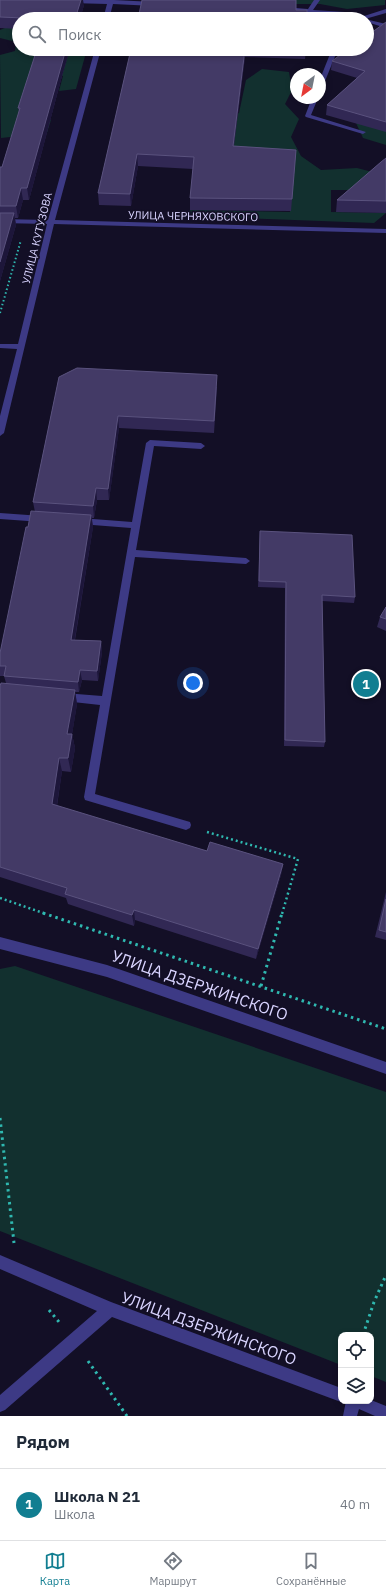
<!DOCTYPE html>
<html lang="ru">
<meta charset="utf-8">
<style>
:root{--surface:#fff;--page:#f6f6f7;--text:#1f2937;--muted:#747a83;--line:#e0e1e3;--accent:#117e91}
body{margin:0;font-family:"IBM Plex Sans",sans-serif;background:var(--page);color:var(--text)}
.controls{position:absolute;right:12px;bottom:12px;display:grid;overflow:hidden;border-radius:8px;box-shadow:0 2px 6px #0003}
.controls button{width:36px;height:36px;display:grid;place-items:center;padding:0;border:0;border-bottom:1px solid var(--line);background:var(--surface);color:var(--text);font:20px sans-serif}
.compass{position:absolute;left:290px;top:68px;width:36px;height:36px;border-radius:50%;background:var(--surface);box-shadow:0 2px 6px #0003;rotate:212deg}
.you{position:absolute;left:193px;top:683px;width:14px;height:14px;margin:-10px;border:3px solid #fff;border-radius:50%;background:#1a73e8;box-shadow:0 0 0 6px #1a73e833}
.badge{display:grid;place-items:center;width:26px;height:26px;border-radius:50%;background:var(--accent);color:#fff;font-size:13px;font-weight:700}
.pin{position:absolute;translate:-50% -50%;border:2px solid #fff;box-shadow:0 1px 4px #0006}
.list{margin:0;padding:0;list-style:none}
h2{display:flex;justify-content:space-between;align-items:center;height:52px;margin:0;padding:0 16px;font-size:17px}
h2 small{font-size:13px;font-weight:400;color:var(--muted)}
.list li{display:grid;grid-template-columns:26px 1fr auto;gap:12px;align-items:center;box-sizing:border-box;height:72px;padding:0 16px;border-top:1px solid var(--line)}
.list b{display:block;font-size:15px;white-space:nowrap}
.list p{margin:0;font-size:13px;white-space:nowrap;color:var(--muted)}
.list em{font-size:13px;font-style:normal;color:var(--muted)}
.icon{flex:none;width:22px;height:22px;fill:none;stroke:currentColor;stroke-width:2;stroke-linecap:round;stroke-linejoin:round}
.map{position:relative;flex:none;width:386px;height:1416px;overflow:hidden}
.search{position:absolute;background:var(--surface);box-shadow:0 2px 6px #0003;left:12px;right:12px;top:12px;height:44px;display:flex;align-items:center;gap:10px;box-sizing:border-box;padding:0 14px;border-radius:22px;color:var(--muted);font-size:15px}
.sheet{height:124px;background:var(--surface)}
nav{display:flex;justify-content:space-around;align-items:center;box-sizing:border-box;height:56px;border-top:1px solid var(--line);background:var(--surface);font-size:11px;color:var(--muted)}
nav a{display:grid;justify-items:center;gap:2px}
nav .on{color:var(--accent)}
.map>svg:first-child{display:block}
</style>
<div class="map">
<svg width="386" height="1416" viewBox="0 0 386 1416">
<rect width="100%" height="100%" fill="#130f26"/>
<!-- green -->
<path fill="#12302f" d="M205 0H385V5L347 9 320 4H251Z
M19 22V49H43L69 52 71 49H87L76 89 59 91 63 76 34 75 20 119 51 120 47 133 1 138 0 55 15 51 16 42 0 38V30Z
M262 69 289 72 292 90 285 104 299 119 291 137 301 156 321 170 357 168 380 174 361 190H331V212L386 213 374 223 187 216 190 210 290 212 289 194 237 177 216 118 239 113 246 80Z
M373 107 386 108V145L363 138 356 123Z
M15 966 386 1092V1382L371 1376V1335H341V1365L0 1231V969Z"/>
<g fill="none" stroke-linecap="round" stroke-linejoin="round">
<!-- path-far2 -->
<path stroke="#2fb8b0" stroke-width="2" stroke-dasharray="1.5 2.5" stroke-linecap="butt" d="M0 313 21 240"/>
<!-- path-far1 -->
<path stroke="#2fb8b0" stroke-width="2.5" stroke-dasharray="2 3" stroke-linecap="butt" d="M207 832 298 859 282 914
M0 898 46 914"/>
<!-- path -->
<path stroke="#2fb8b0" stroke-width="3" stroke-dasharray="2.5 4" stroke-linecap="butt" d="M43 913 386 1029
M261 986 282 913
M0 1118 14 1243
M49 1310 59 1322
M363 1335 374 1302 386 1275
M88 1361 127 1416"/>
<!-- minor -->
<path fill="#3d3a85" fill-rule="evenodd" d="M68 0H114L154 2 157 4 154 6 113 4 109 19H103L107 4 70 3Z
M314 0H320L313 10 345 12 361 17 386 9V13L365 19 386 24V28L367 22V19L284 11 281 9 284 7 308 9Z
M95 49H101L55 220 386 229V233L54 224 4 433 0 436V416L17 349 0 348V344H18L47 224 0 223V219L48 220Z
M332 49H338L323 86 320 88V79Z
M312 98H318L311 115 366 132 363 134 306 117 305 116Z
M150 440 201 443 205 446 201 449 154 446 136 550 246 558 250 561 246 564 135 557 95 794 190 822 191 825 190 828 186 830 85 800 84 797 100 705 64 701 60 700 59 697 60 694 64 693 102 696 131 528 80 524 76 521 80 518 132 522 146 443Z
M0 513 42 516 46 519 42 522 0 519Z
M0 937 107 965 386 1062V1074L107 977 0 949Z
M0 1255 111 1302 341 1388V1401H344L341 1402 112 1317 5 1410 0 1412V1395L97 1311 0 1269Z
M371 1400 386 1406V1416H375L359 1409 357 1416H343L346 1401H371Z"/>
</g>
<!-- wall -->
<path fill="#312854" d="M0 0 84 5 80 19H19V29L0 28Z
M386 22V132L326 115 327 105 357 78 331 70 332 61Z
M37 49H70L62 76 29 200H23L18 218H15L16 225 0 281V167H2L19 111 18 108Z
M131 49H306L305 59 245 57 234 146 296 150 291 211 190 210V198L193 169 138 166 131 206 99 205 98 193Z
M386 158V213L336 212 337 200Z
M59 377 217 387 214 433 119 428 109 500H97L94 518H92L93 527 75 640 101 641 102 652 98 681 82 680 79 692H75L77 704 72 734 75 748 71 772 62 771 57 806 207 851 283 864 281 875 256 959 135 920 134 926 68 904 66 898 0 877V686L6 683 4 676H0V653L35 512 33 502Z
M260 531 355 597 354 603 322 601 325 742 324 747 284 746 285 588 258 587Z
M386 607V631L377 627 380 617Z
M386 892V940L375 937Z"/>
<!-- shaded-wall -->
<path fill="#1d163a" d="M81 0H83L84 5 80 19H75Z
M66 49H70L62 76 29 200 27 188Z
M245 49V57L232 158 233 146Z
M137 154 138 166 131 206 130 194Z
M21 188 23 200 18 218 16 206Z
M14 213 16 225 0 281V262Z
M118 416 119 428 109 500 108 489Z
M96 488 97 500 94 518 93 506Z
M91 515 93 527 73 650 71 640Z
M101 641 102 652 98 681 97 671Z
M80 670 82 680 79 692 78 682Z
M75 690 77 704 70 747 67 734Z
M72 734 75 748 71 772 68 758Z
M59 758 62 771 55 817 52 804Z
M283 864 281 875 256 959 258 949Z
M134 910 135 920 134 926 132 915Z"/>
<!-- building -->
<path fill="#433a66" stroke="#5a527e" d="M0 0H81L75 19H47L0 17Z
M142 0H296V10H307V19H138Z
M386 22V122L327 105 365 71 332 61 348 49H367V36Z
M37 49H66L27 188H21L16 206H0V167H2L20 108H18Z
M131 49H245L233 146 296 150 292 199 190 198 194 157 137 154 130 194 98 193Z
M386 158V201L337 200 381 162Z
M0 213H14L0 262Z
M77 368 217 375 214 421 118 416 108 489 96 488 93 506 33 502 59 377Z
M31 511 91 515 71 640 101 641 97 671 80 670 78 682 4 676 6 666H0V653L26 527H28Z
M260 531 352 535 355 597 322 595 325 742 285 740 286 582 259 581Z
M386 607V619L380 617Z
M1 683 75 690 67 734H72L68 758H59L52 804 207 851 210 842 283 864 258 949 134 910 132 915 65 894 67 888 0 867V686Z
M386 899V932L379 930Z"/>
<g text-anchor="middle" stroke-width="3.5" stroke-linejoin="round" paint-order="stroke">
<!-- far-street labels -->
<g font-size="11" fill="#d9d4ff" stroke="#130f26">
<text transform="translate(193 216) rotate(1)" y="4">УЛИЦА ЧЕРНЯХОВСКОГО</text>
<text transform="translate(37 238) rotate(-76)" y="4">УЛИЦА КУТУЗОВА</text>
</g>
<!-- near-street labels -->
<g font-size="16" fill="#d9d4ff" stroke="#130f26">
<text transform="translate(200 985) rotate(19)" y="6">УЛИЦА ДЗЕРЖИНСКОГО</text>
<text transform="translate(209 1328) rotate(20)" y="6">УЛИЦА ДЗЕРЖИНСКОГО</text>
</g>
</g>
</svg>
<div class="controls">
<button><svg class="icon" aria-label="locate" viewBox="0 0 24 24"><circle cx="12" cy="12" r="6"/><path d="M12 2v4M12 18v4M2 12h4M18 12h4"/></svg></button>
<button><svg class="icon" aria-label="layers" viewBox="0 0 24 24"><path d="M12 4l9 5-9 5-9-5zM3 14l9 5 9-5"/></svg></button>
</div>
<svg class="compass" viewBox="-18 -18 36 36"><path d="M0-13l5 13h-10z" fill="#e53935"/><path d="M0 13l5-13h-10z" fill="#747a83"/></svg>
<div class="you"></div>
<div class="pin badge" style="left:366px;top:684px">1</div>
<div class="search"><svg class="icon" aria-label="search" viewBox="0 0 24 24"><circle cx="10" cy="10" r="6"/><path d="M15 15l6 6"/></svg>Поиск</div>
</div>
<section class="sheet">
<h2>Рядом<small></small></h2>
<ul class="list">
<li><span class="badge">1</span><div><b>Школа N 21</b><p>Школа</p></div><em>40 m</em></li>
</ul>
</section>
<nav>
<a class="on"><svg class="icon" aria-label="map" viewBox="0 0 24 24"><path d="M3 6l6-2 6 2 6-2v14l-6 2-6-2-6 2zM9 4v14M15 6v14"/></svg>Карта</a>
<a><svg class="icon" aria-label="directions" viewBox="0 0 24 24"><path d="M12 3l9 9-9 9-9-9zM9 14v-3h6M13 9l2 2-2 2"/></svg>Маршрут</a>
<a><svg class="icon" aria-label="saved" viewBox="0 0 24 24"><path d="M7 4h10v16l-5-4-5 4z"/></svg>Сохранённые</a>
</nav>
